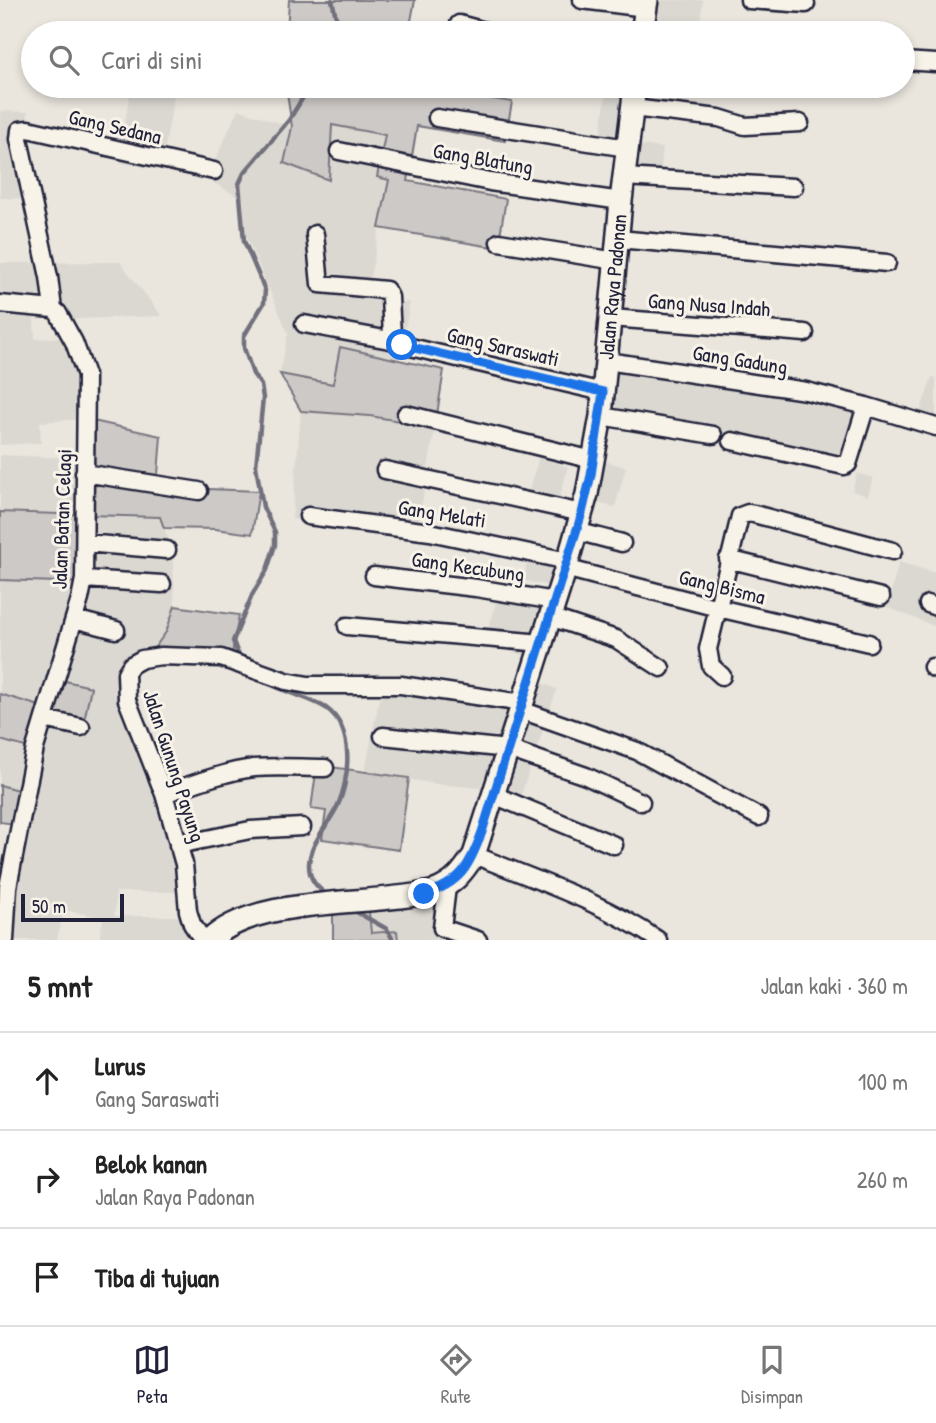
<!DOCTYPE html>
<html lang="id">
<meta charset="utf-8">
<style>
:root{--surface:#fff;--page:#f6f6f6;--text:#222;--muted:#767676;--line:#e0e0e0;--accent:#22223b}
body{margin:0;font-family:"Patrick Hand",sans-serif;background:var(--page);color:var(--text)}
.scale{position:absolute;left:21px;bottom:18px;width:103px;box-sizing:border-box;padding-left:7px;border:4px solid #22223b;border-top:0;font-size:19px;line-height:24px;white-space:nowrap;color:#22223b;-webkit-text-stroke:5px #f7f3e8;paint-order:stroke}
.stop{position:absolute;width:21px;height:21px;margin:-16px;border:5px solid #1a73e8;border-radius:50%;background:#fff}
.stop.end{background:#1a73e8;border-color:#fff;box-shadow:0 2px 7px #0008}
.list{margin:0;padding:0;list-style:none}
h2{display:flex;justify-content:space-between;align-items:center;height:91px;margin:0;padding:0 28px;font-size:30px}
h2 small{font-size:23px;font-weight:400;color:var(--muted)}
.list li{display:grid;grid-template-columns:46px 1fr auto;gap:21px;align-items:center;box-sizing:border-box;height:98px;padding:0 28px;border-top:2px solid var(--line)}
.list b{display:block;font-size:26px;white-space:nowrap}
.list p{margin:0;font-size:23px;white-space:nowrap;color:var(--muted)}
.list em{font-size:23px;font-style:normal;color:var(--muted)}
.icon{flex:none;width:38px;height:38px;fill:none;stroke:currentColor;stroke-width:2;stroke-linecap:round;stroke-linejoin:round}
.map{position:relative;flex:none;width:936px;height:940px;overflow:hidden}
.search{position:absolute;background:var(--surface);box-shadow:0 4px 10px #0003;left:21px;right:21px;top:21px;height:77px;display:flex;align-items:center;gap:18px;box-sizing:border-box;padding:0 24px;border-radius:38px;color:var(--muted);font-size:26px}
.sheet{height:385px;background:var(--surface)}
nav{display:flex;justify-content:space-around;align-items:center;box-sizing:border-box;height:98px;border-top:2px solid var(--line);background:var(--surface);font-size:19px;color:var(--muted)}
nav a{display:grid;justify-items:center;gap:4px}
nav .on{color:var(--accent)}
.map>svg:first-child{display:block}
</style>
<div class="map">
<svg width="936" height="940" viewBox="0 0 936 940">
<rect width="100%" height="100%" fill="#eae6de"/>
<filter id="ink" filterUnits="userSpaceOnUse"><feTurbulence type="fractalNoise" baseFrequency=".0143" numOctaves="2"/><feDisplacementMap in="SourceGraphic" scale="14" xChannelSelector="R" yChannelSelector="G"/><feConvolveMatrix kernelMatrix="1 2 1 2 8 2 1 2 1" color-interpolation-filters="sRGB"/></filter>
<g filter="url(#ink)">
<!-- built -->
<path fill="#dbd8d2" d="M645 0H703L699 33H641Z
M131 86H176L161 170 118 162Z
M607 86H638L631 144 663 148 659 187 626 183 628 159 598 155Z
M238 109 292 127 284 163 329 179 331 125 385 135 377 177 389 179 367 295 410 303 399 359 341 348 333 385 280 374 288 333 244 231V200L207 179Z
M0 111 28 112 26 199 0 198Z
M120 262 162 316 53 320 34 317 35 339 79 336 84 419 40 422 41 443 0 445V263Z
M601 358 866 416 852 472 592 415Z
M932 377 936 378V435L914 430Z
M301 411 370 416 435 427 416 539 292 519Z
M0 455 76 458 73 515 0 512Z
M586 456 626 467 615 507 579 499Z
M539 457 568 467 558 503 528 493Z
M857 473 873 478 868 496 852 491Z
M88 515 160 517 172 549 175 606 166 632 145 661 129 677 125 693 186 842 181 892H116L115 916H196L201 931 290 905 239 930 226 940H99L103 918 64 910 57 940H0L27 792 0 785V740L35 750 43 707 0 694V580L86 583Z
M527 560 557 567 550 586 524 581Z
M899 562 936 573V627L887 607Z
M497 598 541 610 530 657 484 644Z
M523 676 557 689 520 798 491 789 436 784 365 772 382 684 469 700 514 714Z
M440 900V940H398L397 931 371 934 368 901Z"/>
<!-- green -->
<path fill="#cdc9c6" stroke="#787680" stroke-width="2" d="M289 0H415L410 26 443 33H287Z
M286 86H444V91L512 102 505 141 417 126 408 181 506 199 498 248 379 228 389 180 377 177 385 135 332 125 329 180 284 163 292 127Z
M340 347 444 370 435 427 370 416 301 411 280 374 333 384Z
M84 419 161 436 157 487 259 491 252 534 215 529 164 528 160 517 89 515 86 583 0 580V512L88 515Z
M175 606 239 615 230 665 145 661 166 632Z
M61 680 91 687 81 736 40 729 36 750 0 740V694L43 707Z
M317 765 409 778 399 850 322 839 326 811 311 809Z
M0 785 28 793 21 825 0 822Z
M368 901 371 933 397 931 398 940H333V910Z"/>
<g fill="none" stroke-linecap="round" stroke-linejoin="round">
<!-- stream -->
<path stroke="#716f7b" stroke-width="4.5" d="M331 33 336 17 332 0
M240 659 233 641 253 593 267 570 275 545V532L263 507 256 466 263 398 261 385 253 374 244 348V336L264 303 265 290 244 241 239 184 244 173 289 120 310 86
M267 682C285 693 309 697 326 708 355 728 350 780 337 807 328 825 309 845 309 865 309 880 317 887 328 896
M351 909 387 929 393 940"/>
<defs>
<path id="street" d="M582 0 646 8
M749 0 806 4
M459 24 492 33
M903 61 936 63
M632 108 719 118 745 126 800 123
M437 118 627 148
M339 151 490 182 621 201
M624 177 794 187
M315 234 320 284 386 290 390 297 392 336 395 341 402 345 603 392
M618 239 887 263
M499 242 616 261
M0 304 53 309
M53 309 49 277 19 139 20 130 28 129 214 171
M611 318 805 333
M304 324 395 341
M607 361 806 391 866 406 936 427
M406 414 593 460
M601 416 713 435
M732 441 844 466 848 464 866 406
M385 470 582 513
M84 473 199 491
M308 516 430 532 568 561
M576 531 622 543
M85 543 167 550
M728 559 881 597
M565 568 718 608 869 643
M374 576 476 588 555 601
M84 579 162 584
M928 604 936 607
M550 617 616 639 661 668
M74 619 116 630
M347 626 542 643
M932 667 936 669
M722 676 711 666 708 649 740 516 748 513 754 514 893 551
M521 710 637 751 759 817
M44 719 81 727
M383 736 508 749 586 776 641 802
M164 794C193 784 223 772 254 768 278 766 302 768 325 768
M494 795 614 845
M178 845 250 830 302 827
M474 855C536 880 602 902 658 940
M447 887 442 928 478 940
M5 940 8 887 35 748 80 599 84 579 86 375 74 342 58 313 53 309
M203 940 192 924 188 911 184 864 164 794 127 700 126 673 131 665 142 659 161 656 221 658 286 681 308 685H401L523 703"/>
<g id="secondary">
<path d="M642 33 647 0"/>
<path id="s1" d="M210 940C258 894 373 907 435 891 454 884 463 872 474 855L568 561 587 494 601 416 621 201 635 86"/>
</g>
</defs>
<!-- street casing -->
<use href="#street" stroke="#22223b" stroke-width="21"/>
<!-- secondary casing -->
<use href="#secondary" stroke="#22223b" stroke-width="26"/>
<!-- street -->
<use href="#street" stroke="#f7f3e8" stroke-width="16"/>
<!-- secondary -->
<use href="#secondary" stroke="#f7f3e8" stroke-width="21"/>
</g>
</g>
<g fill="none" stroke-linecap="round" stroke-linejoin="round" filter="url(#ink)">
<!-- route -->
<path stroke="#1a73e8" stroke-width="9" d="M402 345 603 392 591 475 582 513 482 832C470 865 461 884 424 894"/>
</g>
<g text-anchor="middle" stroke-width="6" stroke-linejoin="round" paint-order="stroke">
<!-- street labels -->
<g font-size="21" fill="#22223b" stroke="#f7f3e8">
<text transform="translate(115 127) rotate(13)" y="7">Gang Sedana</text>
<text transform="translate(483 159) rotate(10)" y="7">Gang Blatung</text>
<text dy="7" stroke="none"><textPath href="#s1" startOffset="875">Jalan Raya Padonan</textPath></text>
<text transform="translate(709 305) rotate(4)" y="7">Gang Nusa Indah</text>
<text transform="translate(503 347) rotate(13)" y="7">Gang Saraswati</text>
<text transform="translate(740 360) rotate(9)" y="7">Gang Gadung</text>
<text transform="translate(442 514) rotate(9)" y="7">Gang Melati</text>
<text transform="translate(62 519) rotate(-88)" y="7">Jalan Batan Celagi</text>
<text transform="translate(468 567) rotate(8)" y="7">Gang Kecubung</text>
<text transform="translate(722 587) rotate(14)" y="7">Gang Bisma</text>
<text transform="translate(174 766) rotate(72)" y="7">Jalan Gunung Payung</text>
</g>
</g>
</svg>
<div class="scale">50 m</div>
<div class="stop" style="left:402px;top:345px"></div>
<div class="stop end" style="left:424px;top:894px"></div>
<div class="search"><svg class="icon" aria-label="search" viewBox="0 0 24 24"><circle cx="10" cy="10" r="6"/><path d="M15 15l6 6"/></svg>Cari di sini</div>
</div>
<section class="sheet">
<h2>5 mnt<small>Jalan kaki · 360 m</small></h2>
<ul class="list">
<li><svg class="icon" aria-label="ahead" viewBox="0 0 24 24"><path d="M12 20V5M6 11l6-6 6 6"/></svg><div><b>Lurus</b><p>Gang Saraswati</p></div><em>100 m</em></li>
<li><svg class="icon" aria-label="right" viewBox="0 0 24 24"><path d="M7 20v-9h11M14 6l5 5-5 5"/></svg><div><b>Belok kanan</b><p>Jalan Raya Padonan</p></div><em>260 m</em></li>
<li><svg class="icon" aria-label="arrive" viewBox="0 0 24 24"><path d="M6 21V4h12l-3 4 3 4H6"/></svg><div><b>Tiba di tujuan</b></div></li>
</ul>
</section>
<nav>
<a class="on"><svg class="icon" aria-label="map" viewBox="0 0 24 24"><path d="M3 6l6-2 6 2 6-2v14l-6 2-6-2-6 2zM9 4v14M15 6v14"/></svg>Peta</a>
<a><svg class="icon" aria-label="directions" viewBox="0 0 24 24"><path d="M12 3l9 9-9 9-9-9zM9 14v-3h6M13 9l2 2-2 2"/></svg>Rute</a>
<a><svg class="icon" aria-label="saved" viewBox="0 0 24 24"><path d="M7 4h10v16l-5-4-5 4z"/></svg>Disimpan</a>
</nav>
